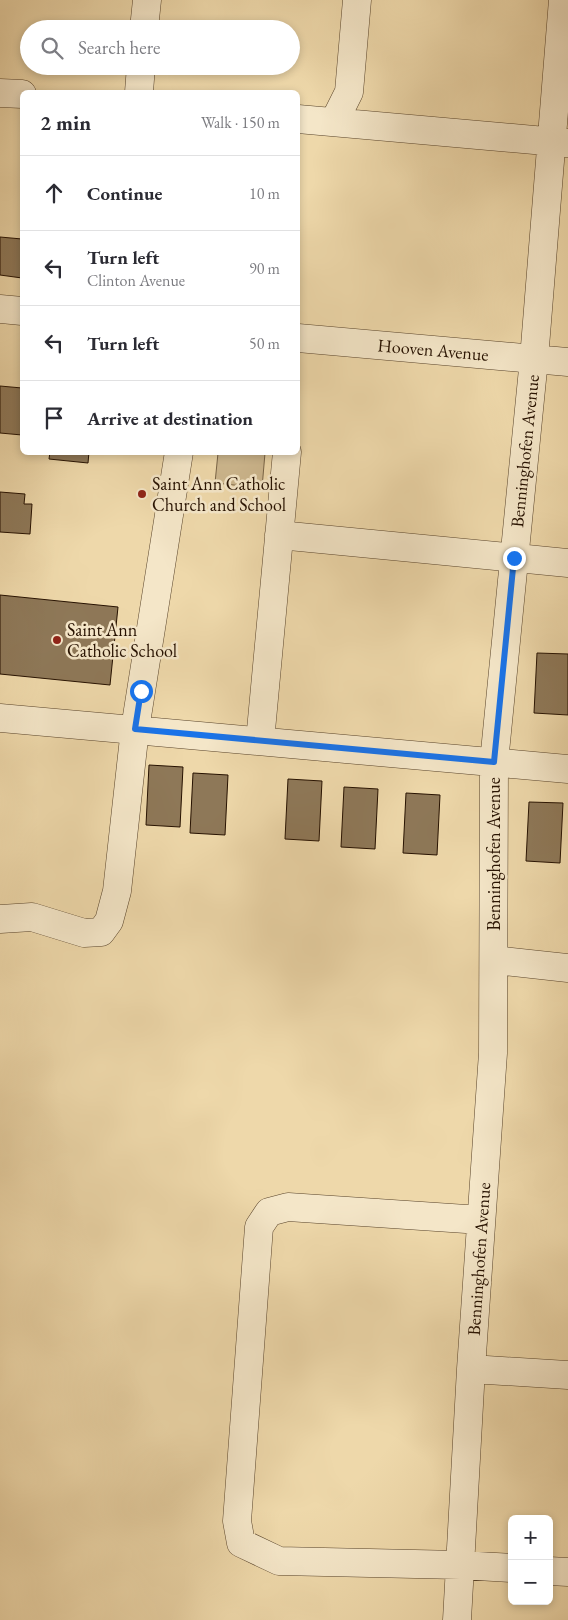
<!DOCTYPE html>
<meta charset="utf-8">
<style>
:root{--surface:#fff;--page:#f7f7f7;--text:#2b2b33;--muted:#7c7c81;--line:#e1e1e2}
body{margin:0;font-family:"EB Garamond",serif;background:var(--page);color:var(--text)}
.controls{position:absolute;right:15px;bottom:15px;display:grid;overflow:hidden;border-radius:8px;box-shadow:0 2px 8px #0003}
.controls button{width:45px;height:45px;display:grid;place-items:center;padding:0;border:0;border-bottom:1px solid var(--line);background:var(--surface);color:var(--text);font:25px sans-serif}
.stop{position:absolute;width:15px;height:15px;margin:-11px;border:4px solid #1a73e8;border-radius:50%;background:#fff}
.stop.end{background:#1a73e8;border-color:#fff;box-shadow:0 1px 5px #0008}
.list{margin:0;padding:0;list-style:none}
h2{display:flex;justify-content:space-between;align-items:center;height:65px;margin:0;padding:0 20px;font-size:21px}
h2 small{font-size:16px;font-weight:400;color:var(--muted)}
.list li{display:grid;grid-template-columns:32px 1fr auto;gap:15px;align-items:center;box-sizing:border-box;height:75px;padding:0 20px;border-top:1px solid var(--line)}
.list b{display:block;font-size:19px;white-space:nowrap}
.list p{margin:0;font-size:16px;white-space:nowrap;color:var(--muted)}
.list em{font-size:16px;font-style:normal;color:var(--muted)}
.icon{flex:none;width:28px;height:28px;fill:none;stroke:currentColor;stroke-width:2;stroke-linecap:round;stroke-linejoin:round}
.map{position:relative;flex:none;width:568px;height:1620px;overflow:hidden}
.search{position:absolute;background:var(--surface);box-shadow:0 2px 8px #0003;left:20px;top:20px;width:280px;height:55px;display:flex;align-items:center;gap:12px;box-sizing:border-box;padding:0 18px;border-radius:28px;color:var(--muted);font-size:19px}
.panel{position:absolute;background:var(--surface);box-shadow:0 2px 8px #0003;left:20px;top:90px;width:280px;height:365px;border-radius:8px}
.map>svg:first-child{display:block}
</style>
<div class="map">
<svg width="568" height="1620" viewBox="0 0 568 1620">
<rect width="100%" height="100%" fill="#eed8aa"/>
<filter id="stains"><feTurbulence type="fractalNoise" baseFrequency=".004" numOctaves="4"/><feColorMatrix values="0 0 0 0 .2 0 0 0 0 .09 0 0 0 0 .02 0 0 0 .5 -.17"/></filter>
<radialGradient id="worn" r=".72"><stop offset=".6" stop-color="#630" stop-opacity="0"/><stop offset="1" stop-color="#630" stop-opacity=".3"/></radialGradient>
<!-- green -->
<path fill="#ccb68d" stroke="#796446" d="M218 453H265L262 488 215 483Z"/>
<!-- building -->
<path fill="#8e7858" stroke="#261100" d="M0 237 22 239V278L0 275Z
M0 386 22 388V435L0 433Z
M50 452H89L88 463 49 459Z
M0 492 25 494 24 504H32L30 534 0 532Z
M0 595 118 607 110 685 0 674Z
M537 653 568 654V715L534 713Z
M149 765 183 767 180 827 146 825Z
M193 773 228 775 225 835 190 833Z
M288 779 322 781 319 841 285 839Z
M344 787 378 789 375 849 341 847Z
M406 793 440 795 437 855 403 853Z
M529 802 563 803 560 863 526 861Z"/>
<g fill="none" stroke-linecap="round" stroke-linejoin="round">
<defs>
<path id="minor" d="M144 29 147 0
M139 92 141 66
M0 93 22 94
M298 119 568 143
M334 122 349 92 357 0
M0 309 22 311
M298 338 568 362
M279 535 568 563
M0 718 568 769
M260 741 287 452
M0 919 32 917 84 933 101 932 109 921 117 891 135 729 179 452
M494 960 568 968
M481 1220 288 1207 269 1212 259 1227 237 1521 241 1543 279 1561 460 1565 512 1568
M471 1369 568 1375
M549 1571 568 1572
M457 1620 471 1369 493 1053 494 762 534 359 563 0"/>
</defs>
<!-- minor casing -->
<use href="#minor" stroke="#58432a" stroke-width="29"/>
<!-- minor -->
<use href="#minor" stroke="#f4e6c8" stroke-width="28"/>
</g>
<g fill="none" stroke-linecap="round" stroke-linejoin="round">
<!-- route -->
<path stroke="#1a73e8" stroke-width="6" d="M141 691 135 729 494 762 514 558"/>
</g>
<!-- markers -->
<g fill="#8f2418" stroke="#f4e6c8" stroke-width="2">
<circle cx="142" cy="494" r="5"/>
<circle cx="57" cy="640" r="5"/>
</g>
<g text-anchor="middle" stroke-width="5" stroke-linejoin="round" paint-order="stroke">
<!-- street labels -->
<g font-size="18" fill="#261100" stroke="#f4e6c8">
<text transform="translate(433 350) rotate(5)" y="6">Hooven Avenue</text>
<text transform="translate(525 451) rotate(-84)" y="6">Benninghofen Avenue</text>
<text transform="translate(494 854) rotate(-90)" y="6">Benninghofen Avenue</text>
<text transform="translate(479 1259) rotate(-86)" y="6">Benninghofen Avenue</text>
</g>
<!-- poi labels -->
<g font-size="18" fill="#261100" stroke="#f4e6c8" text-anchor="start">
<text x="152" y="490">Saint Ann Catholic<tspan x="152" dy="21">Church and School</tspan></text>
<text x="67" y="636">Saint Ann<tspan x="67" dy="21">Catholic School</tspan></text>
</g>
</g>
<rect width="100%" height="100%" filter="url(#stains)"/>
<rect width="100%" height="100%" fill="url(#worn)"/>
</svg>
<div class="controls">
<button>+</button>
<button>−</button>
</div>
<div class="stop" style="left:141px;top:691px"></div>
<div class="stop end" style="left:514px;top:558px"></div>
<div class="search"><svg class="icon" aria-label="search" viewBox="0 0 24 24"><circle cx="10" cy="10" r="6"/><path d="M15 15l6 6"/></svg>Search here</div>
<section class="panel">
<h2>2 min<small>Walk · 150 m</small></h2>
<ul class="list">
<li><svg class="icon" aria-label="ahead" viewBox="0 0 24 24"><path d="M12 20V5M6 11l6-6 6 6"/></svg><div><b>Continue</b></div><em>10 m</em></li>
<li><svg class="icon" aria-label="left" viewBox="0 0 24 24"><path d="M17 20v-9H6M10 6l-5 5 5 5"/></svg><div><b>Turn left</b><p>Clinton Avenue</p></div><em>90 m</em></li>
<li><svg class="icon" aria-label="left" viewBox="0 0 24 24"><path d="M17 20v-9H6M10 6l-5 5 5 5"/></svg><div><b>Turn left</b></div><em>50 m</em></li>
<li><svg class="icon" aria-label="arrive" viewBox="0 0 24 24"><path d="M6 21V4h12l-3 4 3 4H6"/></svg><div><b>Arrive at destination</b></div></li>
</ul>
</section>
</div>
